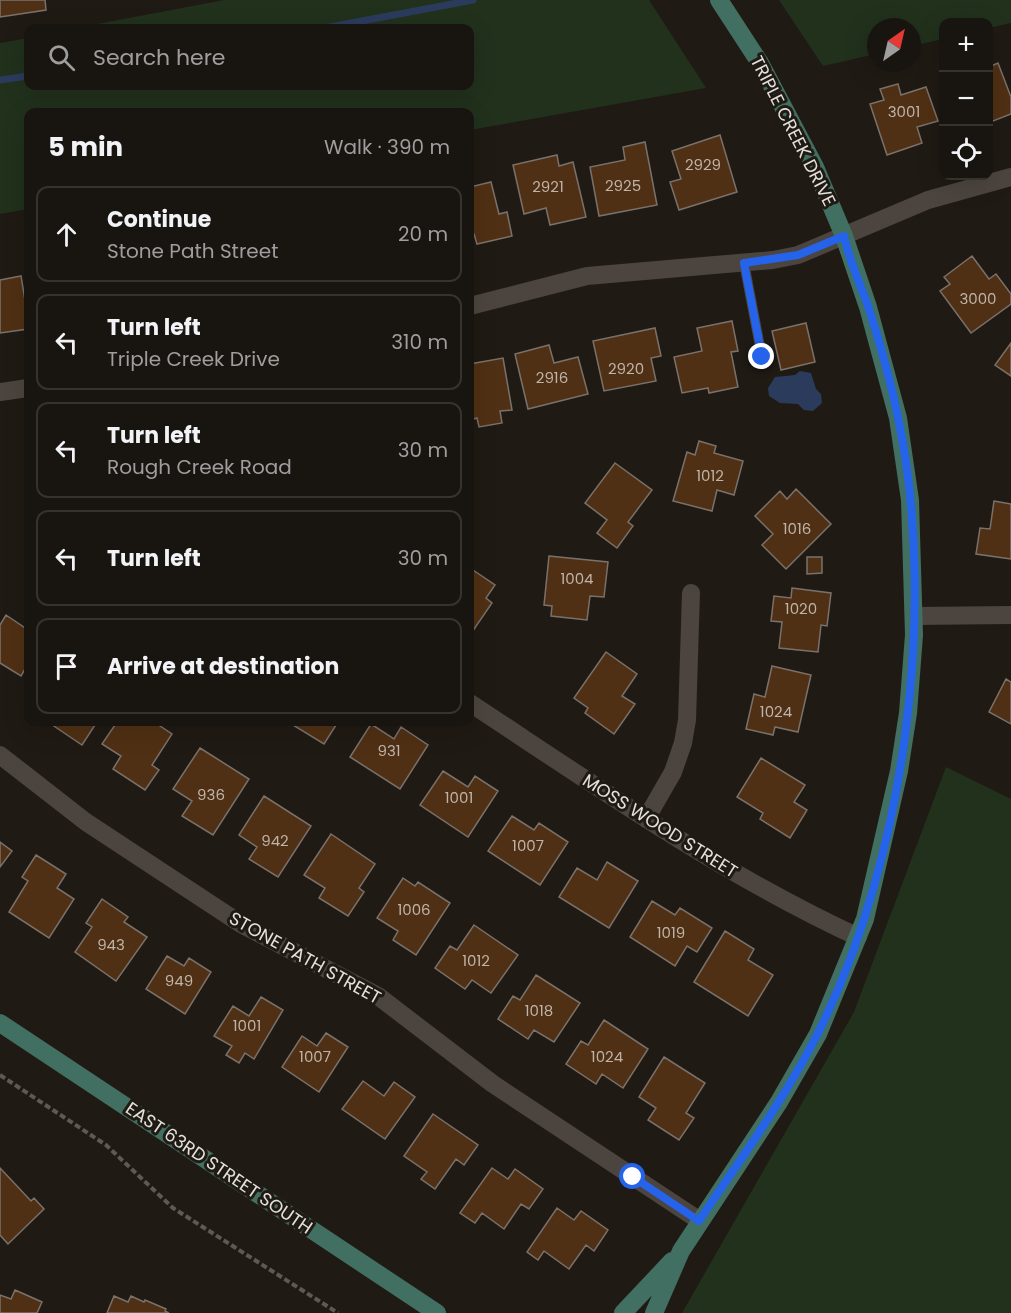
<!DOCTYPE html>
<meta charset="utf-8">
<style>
:root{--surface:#18140f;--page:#25211d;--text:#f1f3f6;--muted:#9f9e9e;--line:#36332f}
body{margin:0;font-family:Poppins,sans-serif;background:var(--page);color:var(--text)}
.controls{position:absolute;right:18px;top:18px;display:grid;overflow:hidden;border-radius:12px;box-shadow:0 6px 24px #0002}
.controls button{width:54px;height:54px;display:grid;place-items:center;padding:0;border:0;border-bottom:2px solid var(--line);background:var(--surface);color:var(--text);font:30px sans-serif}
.compass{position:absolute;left:867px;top:18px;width:54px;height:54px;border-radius:50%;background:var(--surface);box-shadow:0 6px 24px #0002;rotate:34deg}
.stop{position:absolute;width:18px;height:18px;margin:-14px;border:4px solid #2563eb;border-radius:50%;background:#fff}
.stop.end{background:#2563eb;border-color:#fff;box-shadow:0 2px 6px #0008}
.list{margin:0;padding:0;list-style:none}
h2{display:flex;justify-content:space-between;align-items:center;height:78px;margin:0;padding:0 24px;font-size:26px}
h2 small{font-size:20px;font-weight:400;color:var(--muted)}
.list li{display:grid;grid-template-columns:39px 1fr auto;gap:18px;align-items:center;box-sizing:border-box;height:96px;margin:0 12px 12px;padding:0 12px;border:2px solid var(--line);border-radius:12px}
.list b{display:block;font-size:22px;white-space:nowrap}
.list p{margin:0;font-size:20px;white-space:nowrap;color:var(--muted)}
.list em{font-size:20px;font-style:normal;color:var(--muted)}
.icon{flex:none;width:33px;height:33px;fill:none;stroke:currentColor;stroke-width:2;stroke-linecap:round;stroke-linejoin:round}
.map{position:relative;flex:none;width:1011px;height:1313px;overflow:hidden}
.search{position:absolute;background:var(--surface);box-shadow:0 6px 24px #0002;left:24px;top:24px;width:450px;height:66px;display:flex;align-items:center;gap:15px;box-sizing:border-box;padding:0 21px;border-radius:12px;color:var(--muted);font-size:22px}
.panel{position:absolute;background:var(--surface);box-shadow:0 6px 24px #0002;left:24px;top:108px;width:450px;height:618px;border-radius:12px}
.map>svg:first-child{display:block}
</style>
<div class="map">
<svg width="1011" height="1313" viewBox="0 0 1011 1313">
<rect width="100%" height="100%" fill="#201a14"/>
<!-- green -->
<path fill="#21311c" d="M224 0H649L706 88 470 130V112H28V209L0 214V43L28 38V86H470V28H76Z
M779 0H1011V23L989 28 988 22H944L943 39 912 46V27H876V54L823 66Z
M946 767 1011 799V1313H682L854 1012Z"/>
<!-- water -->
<path fill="#2b3b5c" d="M800 371 811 373 816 389 821 394 822 403 813 411 804 410 798 404 780 403 769 396 768 388 775 377 795 375Z"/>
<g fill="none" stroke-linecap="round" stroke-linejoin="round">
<!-- stream -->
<path stroke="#2b3b5c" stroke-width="7" d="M325 28 473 0
M0 80 28 76"/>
</g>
<!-- building -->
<path fill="#503014" stroke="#7a716b" stroke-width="1.5" d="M0 0H45L46 10 0 17Z
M998 63 1011 97V114L988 123V64L989 67Z
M898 84 901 95 926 87 938 121 917 127 922 143 887 155 870 104 884 100 880 89Z
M720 135 737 192 679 210 670 182 681 179 672 151Z
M645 142 657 205 599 216 590 167 625 160 623 147Z
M557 155 559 166 573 162 586 217 550 225 546 208 524 214 513 165Z
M491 182 499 214 507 212 512 236 477 244 474 234 470 235V187Z
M972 256 989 279 996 274 1011 294V304L971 333 940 291 950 284 944 277Z
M21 276 25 300H28V329L0 333V280Z
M732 321 738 351 731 352 738 387 709 393 708 388 682 393 674 357 702 351 697 328Z
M806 323 815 362 781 370 772 331Z
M655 328 661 356 651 358 656 381 604 391 593 341Z
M1011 343V376L995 365Z
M549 345 554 363 578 357 588 394 528 409 515 354Z
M503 358 512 410 500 411 502 423 479 427 477 418 470 420V364Z
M699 441 716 446 714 453 743 461 734 495 717 490 712 511 673 501 687 452 695 455Z
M615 463 652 490 628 522 633 526 617 548 597 533 607 520 585 503Z
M796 489 831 524 786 569 762 545 773 534 755 516 780 491 787 499Z
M994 501 1011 504V559L976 554 980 528 990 529Z
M549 556 608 562 604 597 590 596 587 620 551 616 552 606 544 605Z
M807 557H822V573L807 574Z
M470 568 495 585 486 598 492 603 470 635Z
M792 588 831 593 827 626 821 625 818 652 779 648 782 622 771 621 774 596 791 598Z
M6 615 28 630V664L21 676 0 663V625Z
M606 652 637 674 622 696 635 704 614 734 585 713 588 708 574 698Z
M772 666 811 675 798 732 775 727 773 735 746 729 754 694 765 697Z
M1006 679 1011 682V724L989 712Z
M48 722H97L82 745Z
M117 722H154L172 734 152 765 159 770 145 790 113 769 121 756 102 744Z
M288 722H338L324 744Z
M371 724 394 739 401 727 428 745 400 789 350 757Z
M200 748 249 779 213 835 182 816 192 801 173 789Z
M761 758 805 785 794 802 807 810 790 838 760 819 763 813 737 797Z
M443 771 468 787 475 776 498 791 468 837 420 805Z
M264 796 311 826 278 877 249 859 257 847 239 835Z
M512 816 534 830 539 823 568 842 540 885 488 851Z
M331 834 375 864 359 888 364 892 348 916 319 898 325 888 304 875Z
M0 842 12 851 0 867Z
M36 855 66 874 57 888 74 899 49 938 9 912 28 881 22 877Z
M607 862 638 881 609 928 559 897 577 868 597 880Z
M403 878 415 886 418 882 450 903 416 955 393 940 398 931 377 918Z
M102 899 128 917 124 922 147 937 116 981 75 952 92 927 86 923Z
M652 901 675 915 680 908 712 928 697 952 687 946 675 966 630 937Z
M474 925 518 955 491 993 472 980 465 989 435 968 450 946 457 950Z
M725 931 754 949 748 960 773 975 748 1016 694 982Z
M167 956 184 966 189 958 211 972 185 1014 146 989Z
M536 975 580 1003 554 1042 534 1030 528 1039 498 1019 513 996 520 1000Z
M261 997 283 1010 254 1059 245 1053 239 1063 226 1055 232 1046 214 1036 233 1006 249 1016Z
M604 1020 648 1049 623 1088 602 1074 596 1084 566 1064 581 1041 588 1045Z
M326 1033 348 1047 319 1092 282 1067 302 1036 317 1046Z
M664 1057 705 1083 686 1113 694 1118 679 1140 648 1120 656 1108 639 1097Z
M363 1081 384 1096 394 1082 415 1097 385 1139 342 1109Z
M433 1114 478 1145 464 1165 456 1159 435 1189 421 1179 427 1172 404 1156Z
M0 1168 31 1201 34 1198 44 1209 8 1244 0 1235Z
M492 1168 508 1179 515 1169 543 1189 529 1209 521 1204 504 1229 482 1213 475 1223 460 1213Z
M557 1208 574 1220 581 1211 608 1230 594 1251 586 1245 569 1269 544 1251 538 1260 527 1252Z
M15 1290 42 1302 37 1313H0V1295L11 1299Z
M114 1296 128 1302 131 1296 144 1302 145 1300 166 1309 165 1311 169 1313H107Z"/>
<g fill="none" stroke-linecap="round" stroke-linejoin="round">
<!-- path -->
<path stroke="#5f5954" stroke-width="4" stroke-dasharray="6 3" stroke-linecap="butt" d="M0 1075 106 1145 173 1208 338 1313"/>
<!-- lane -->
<path stroke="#4c453f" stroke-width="10" d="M744 263 762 357"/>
<!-- street -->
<path stroke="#4c453f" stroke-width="18" d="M470 306 587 276 773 260 798 255 928 200 1011 177
M0 392 28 388
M914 616 1011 615
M470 703C596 786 720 873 858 937
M0 755 86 822 241 924 378 996 493 1084 700 1221
M646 819 673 772 683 743 687 720 691 593"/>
<!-- secondary -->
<path stroke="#416f61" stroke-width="18" d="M0 1023 437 1313
M623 1313 672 1261
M654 1313 681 1251 779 1102 818 1034 865 919 899 771 908 713 914 635 910 500 898 418 868 307 844 236 815 167 760 63 719 0"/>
</g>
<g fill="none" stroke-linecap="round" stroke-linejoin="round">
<!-- route -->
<path stroke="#2563eb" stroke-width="8" d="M633 1177 699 1221C740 1160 784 1100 817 1035 905 861 938 608 898 417 890 380 880 342 868 306 860 283 849 260 844 236L798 255 744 263 762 357"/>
</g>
<g text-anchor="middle" stroke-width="6" stroke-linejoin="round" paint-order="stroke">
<!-- number labels -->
<g font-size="15" fill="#bfb4aa">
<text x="904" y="117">3001</text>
<text x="703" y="170">2929</text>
<text x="623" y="191">2925</text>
<text x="548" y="192">2921</text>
<text x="978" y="304">3000</text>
<text x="626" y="374">2920</text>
<text x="552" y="383">2916</text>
<text x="710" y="481">1012</text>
<text x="797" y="534">1016</text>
<text x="577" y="584">1004</text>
<text x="801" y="614">1020</text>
<text x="776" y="717">1024</text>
<text x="389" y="756">931</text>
<text x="211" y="800">936</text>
<text x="459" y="803">1001</text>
<text x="275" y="846">942</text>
<text x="528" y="851">1007</text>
<text x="414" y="915">1006</text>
<text x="671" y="938">1019</text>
<text x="111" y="950">943</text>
<text x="476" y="966">1012</text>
<text x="179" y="986">949</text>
<text x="539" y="1016">1018</text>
<text x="247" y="1031">1001</text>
<text x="315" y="1062">1007</text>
<text x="607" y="1062">1024</text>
</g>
<!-- street labels -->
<g font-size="18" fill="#e4e0dc" stroke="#201a14">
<text transform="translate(793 131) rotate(63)" y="6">TRIPLE CREEK DRIVE</text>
<text transform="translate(660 826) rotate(32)" y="6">MOSS WOOD STREET</text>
<text transform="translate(305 958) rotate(29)" y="6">STONE PATH STREET</text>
<text transform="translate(219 1168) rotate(34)" y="6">EAST 63RD STREET SOUTH</text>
</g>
</g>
</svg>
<div class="controls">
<button>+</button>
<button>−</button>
<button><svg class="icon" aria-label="locate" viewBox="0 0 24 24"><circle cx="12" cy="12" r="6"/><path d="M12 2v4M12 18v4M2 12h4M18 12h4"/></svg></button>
</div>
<svg class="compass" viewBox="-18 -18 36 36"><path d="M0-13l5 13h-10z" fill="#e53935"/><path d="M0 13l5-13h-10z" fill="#9f9e9e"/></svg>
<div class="stop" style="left:633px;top:1177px"></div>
<div class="stop end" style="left:762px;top:357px"></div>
<div class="search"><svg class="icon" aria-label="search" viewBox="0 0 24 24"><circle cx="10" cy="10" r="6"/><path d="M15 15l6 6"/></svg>Search here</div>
<section class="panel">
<h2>5 min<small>Walk · 390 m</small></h2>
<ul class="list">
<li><svg class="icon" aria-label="ahead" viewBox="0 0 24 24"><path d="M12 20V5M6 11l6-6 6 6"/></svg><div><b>Continue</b><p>Stone Path Street</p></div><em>20 m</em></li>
<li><svg class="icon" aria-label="left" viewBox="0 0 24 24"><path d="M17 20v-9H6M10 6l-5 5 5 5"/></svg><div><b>Turn left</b><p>Triple Creek Drive</p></div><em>310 m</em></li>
<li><svg class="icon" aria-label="left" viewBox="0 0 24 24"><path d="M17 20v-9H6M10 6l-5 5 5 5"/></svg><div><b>Turn left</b><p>Rough Creek Road</p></div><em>30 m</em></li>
<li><svg class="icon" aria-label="left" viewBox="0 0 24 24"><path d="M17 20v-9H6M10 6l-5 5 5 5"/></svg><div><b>Turn left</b></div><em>30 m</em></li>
<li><svg class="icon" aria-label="arrive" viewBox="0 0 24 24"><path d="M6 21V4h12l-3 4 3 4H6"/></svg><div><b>Arrive at destination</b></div></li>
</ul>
</section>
</div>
